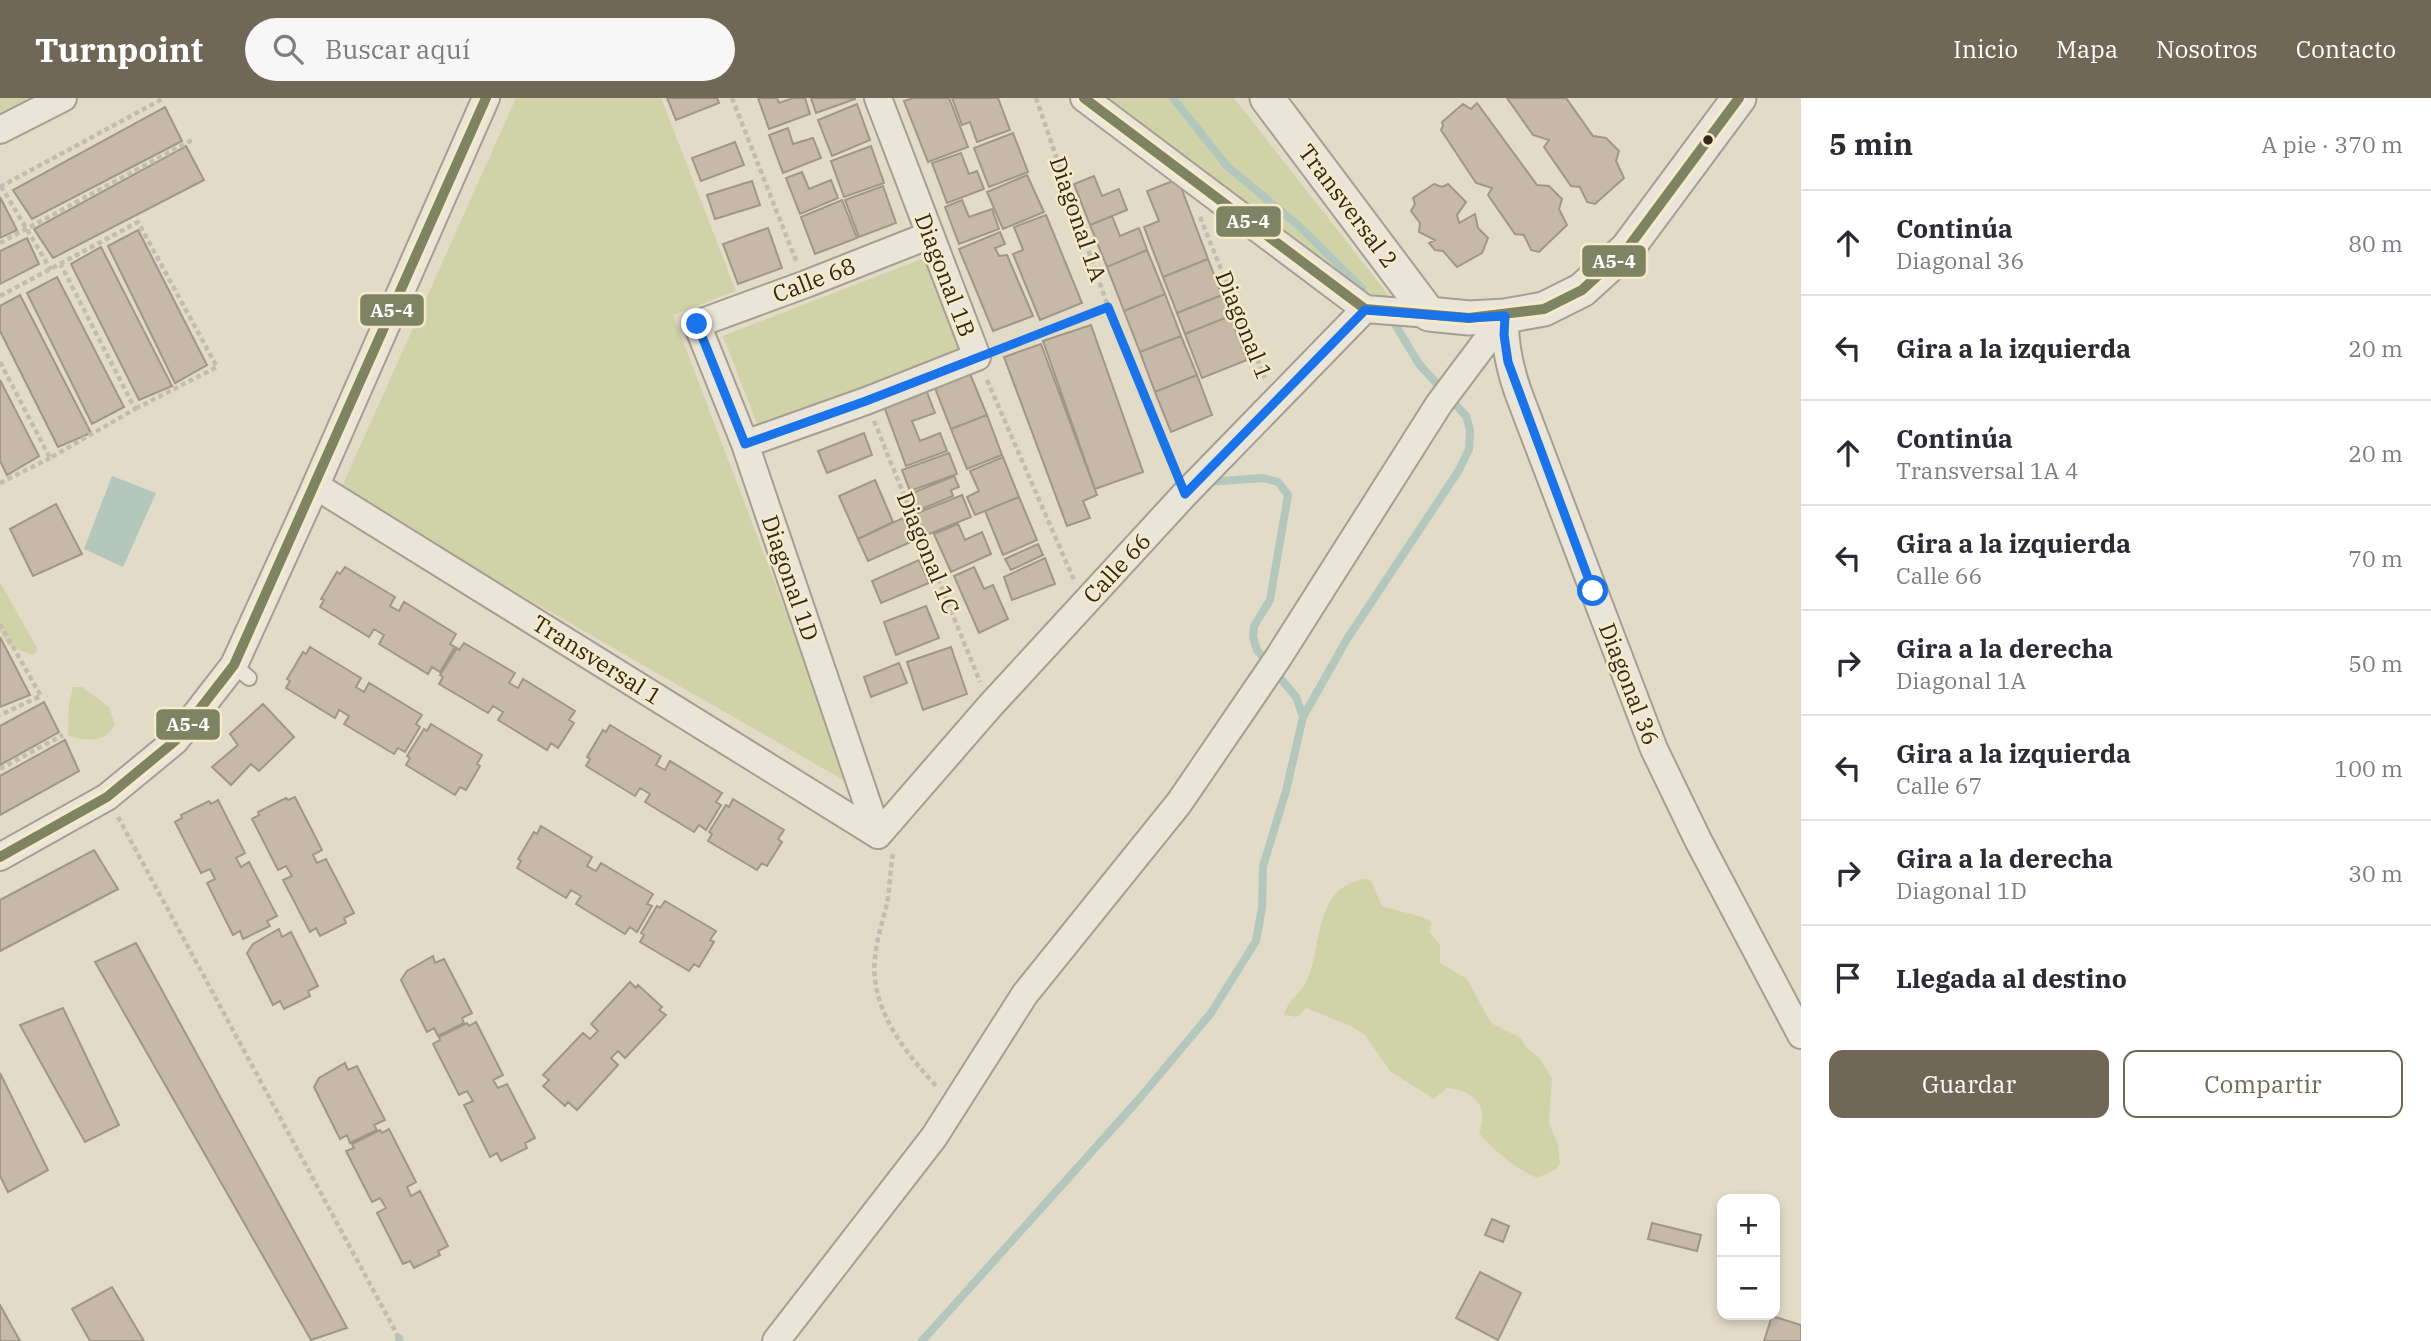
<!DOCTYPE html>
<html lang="es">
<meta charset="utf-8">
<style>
:root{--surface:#fff;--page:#f7f7f7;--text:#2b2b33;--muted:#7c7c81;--line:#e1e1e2;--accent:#716757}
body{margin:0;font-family:"IBM Plex Serif",serif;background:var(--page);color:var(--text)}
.controls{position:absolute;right:21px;bottom:21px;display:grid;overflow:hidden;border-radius:14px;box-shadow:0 4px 10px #0003}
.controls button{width:63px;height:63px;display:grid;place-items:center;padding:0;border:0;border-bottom:2px solid var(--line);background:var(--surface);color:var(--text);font:35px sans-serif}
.stop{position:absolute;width:21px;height:21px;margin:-16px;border:5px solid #1a73e8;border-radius:50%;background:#fff}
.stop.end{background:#1a73e8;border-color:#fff;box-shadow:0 2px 7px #0008}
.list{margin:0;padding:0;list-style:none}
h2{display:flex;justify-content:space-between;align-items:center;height:91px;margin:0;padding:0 28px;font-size:30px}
h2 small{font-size:23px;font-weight:400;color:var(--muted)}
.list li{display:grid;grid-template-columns:46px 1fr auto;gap:21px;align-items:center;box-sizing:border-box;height:105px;padding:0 28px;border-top:2px solid var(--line)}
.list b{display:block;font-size:26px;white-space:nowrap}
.list p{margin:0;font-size:23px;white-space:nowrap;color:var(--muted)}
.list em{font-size:23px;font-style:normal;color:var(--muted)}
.actions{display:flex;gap:14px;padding:21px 28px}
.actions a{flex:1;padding:16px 0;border:2px solid var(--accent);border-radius:14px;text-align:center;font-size:24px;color:var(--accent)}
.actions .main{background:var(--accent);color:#fff}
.icon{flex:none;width:38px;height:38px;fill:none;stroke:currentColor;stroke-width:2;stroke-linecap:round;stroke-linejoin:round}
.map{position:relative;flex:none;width:1801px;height:1243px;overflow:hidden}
header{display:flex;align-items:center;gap:42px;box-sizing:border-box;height:98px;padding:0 35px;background:var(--accent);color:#fff}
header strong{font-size:33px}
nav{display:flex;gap:38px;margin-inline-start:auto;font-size:24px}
.search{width:490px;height:63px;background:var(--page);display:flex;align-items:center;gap:18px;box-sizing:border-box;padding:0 24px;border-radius:38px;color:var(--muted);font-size:26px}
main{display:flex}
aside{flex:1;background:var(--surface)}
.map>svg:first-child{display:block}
</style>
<header>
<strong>Turnpoint</strong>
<div class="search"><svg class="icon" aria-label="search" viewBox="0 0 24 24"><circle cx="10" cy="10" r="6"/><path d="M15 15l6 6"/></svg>Buscar aquí</div>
<nav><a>Inicio</a><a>Mapa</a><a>Nosotros</a><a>Contacto</a></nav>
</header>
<main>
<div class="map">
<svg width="1801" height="1243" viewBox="0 0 1801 1243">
<rect width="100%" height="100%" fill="#e2dbc7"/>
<!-- green -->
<path fill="#d0d3a8" d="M0 0H33L0 17Z
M516 0H661L736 193 673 217 852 687 340 393Z
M1107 0H1234L1390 199 1364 206Z
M924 160 961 250 759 331 723 238Z
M0 484 38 552 32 557 8 547 0 534Z
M73 589H82L109 609 115 626C104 647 88 642 68 638L69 606Z
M1366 781 1371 783 1382 808C1393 812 1425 818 1431 824L1430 835 1440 847V865L1467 881 1491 925 1521 940 1526 949 1541 962 1552 981 1549 1026 1558 1046 1560 1065 1556 1071 1537 1080C1516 1071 1493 1052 1479 1035 1490 1009 1474 992 1447 990L1434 1001 1391 974 1365 937 1351 928 1306 910 1297 919 1284 917C1290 899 1297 899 1305 886 1324 852 1311 788 1366 781Z"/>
<!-- water -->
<path fill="#b3c7bc" d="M112 378 156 395 123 469 84 451Z"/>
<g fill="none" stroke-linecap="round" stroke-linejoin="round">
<!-- stream -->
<path stroke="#b3c7bc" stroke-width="8" d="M1173 0 1227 68 1299 128 1362 190
M1303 619 1347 541 1459 372 1469 351 1470 332 1466 318 1419 266 1396 228
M399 1240 400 1243
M922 1243 1139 1001 1211 915 1256 843 1262 810 1263 768 1286 693 1303 619 1296 599 1257 552 1253 539 1254 528 1270 502 1288 397 1278 384 1263 380 1207 384"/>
</g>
<!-- building -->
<path fill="#c6b9a8" stroke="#a19687" stroke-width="2" d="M667 0H717L719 5 676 22Z
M758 0H777L779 5 793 0H805L810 16 769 31Z
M811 0H855V1L816 15Z
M913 0H949L968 49 928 64 904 3Z
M952 0H998L1010 32 977 44 970 24 962 27Z
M1507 0H1566L1593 38 1606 40 1619 53 1616 63 1624 80 1595 106 1587 104 1580 89 1571 88 1544 49 1549 42 1533 37Z
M1477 5 1537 87 1549 88 1562 101 1559 111 1567 127 1539 154 1531 152 1524 137 1515 136 1488 97 1492 90 1476 85 1441 32 1443 28 1442 24 1463 6 1471 11Z
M857 6 870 42 832 58 818 22Z
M165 9 182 43 32 121 13 92Z
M788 30 793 46 813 40 821 60 783 75 769 37Z
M1013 35 1028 74 989 89 974 50Z
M735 44 744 67 701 83 692 60Z
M186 48 204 82 53 160 34 131Z
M871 48 884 85 844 99 831 63Z
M961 55 969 76 977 73 984 91 947 105 932 65Z
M802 74 809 91 831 82 838 100 800 116 786 80Z
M1027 77 1044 114 1003 131 987 94Z
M1094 78 1102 98 1119 91 1127 112 1090 127 1074 86Z
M1178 81 1208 161 1163 179 1144 129 1159 123 1147 93Z
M752 83 760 107 715 121 707 97Z
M1434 86 1442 89 1448 86 1466 104 1457 117 1459 125 1475 116 1478 130 1488 140 1482 155 1457 169 1443 153 1435 152 1429 145 1435 142 1419 134 1420 125 1411 113 1415 106 1413 100Z
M883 88 896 125 859 139 845 102Z
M0 99 17 132 0 140Z
M842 102 857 140 815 156 801 119Z
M962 102 969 119 992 111 999 131 959 146 945 109Z
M1046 117 1082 205 1040 222 1013 156 1023 152 1014 129Z
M1112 118 1120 138 1139 130 1147 152 1107 169 1090 127Z
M768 130 782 170 738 186 723 146Z
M138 132 207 267 175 285 108 148Z
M1000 134 1005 146 995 150 999 158 1007 157 1033 218 993 233 959 151Z
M27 140 39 166 0 186V153Z
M101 149 172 288 139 302 71 166Z
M1147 152 1165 196 1124 213 1107 169Z
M1208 161 1222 197 1177 215 1163 179Z
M57 179 124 309 92 326 27 195Z
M1165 196 1181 238 1140 254 1124 213Z
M20 197 91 335 58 349 0 233V208Z
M1222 197 1230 218 1185 236 1177 215Z
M1230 218 1247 262 1202 280 1185 236Z
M1091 227 1143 374 1095 391 1043 243Z
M1181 238 1197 277 1155 294 1140 254Z
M1041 246 1097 397 1083 403 1090 420 1067 428 1004 259Z
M968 271 987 317 951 331 933 285Z
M1197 277 1212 317 1171 334 1155 294Z
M0 282 39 358 7 377 0 363Z
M923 284 935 315 912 323 920 343 940 335 947 353 906 368 881 300Z
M987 317 1002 357 967 371 951 331Z
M864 335 872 357 827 375 818 353Z
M949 355 957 376 910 393 902 372Z
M1003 359 1019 399 975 417 967 399 979 393 970 373Z
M954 378 959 389 951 392 953 398 917 413 910 396Z
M875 382 893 424 858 441 839 398Z
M962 397 971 419 924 438 915 416Z
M1019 399 1037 442 1003 457 985 413Z
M56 406 82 456 33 478 10 431Z
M903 420 913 443 868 463 858 441Z
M958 426 965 442 982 434 991 456 951 474 934 436Z
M1038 446 1043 457 1011 472 1005 461Z
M1045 460 1055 486 1012 502 1004 479Z
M919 462 929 485 881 505 872 483Z
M345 469 395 499 390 508 399 513 404 504 456 536 450 546 455 549 440 574 432 569 428 576 379 546 384 537 374 531 369 539 320 509 324 502 321 501 337 474 340 476Z
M974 469 984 491 993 487 1008 521 979 535 954 478Z
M926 508 939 540 896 557 884 524Z
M0 539 30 597 0 609Z
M464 545 515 575 509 585 518 590 523 581 575 613 569 622 574 625 558 650 551 645 547 652 498 622 503 614 493 608 488 615 439 586 443 579 440 577 457 550 459 552Z
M310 549 361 580 356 589 364 594 369 585 422 617 416 626 420 629 405 654 398 650 394 656 344 626 349 618 339 612 335 620 286 590 290 583 287 581 303 554 306 556Z
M951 549 967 596 923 612 907 564Z
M899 565 907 585 871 599 864 579Z
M44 604 59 634 0 667V628Z
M263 606 294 639 259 673 251 666 231 687 212 669 238 647 230 636Z
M431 626 482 657 477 666 480 668 466 692 460 689 455 697 406 667 410 660 407 658 424 631 427 633Z
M610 627 661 658 656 667 665 672 670 663 722 695 716 704 721 707 706 732 699 727 694 734 645 704 650 696 640 690 635 698 586 668 590 661 587 659 603 632 606 634Z
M65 642 79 673 0 717V678Z
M295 699 322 752 313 757 317 765 326 761 354 815 344 820 346 825 320 838 316 830 310 834 283 782 292 778 286 768 278 772 252 721 259 717 258 714 286 700 288 702Z
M733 701 784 732 778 741 782 744 767 768 762 765 757 772 708 743 712 736 709 734 726 707 729 709Z
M218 702 245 755 236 760 241 769 249 764 277 818 267 823 270 828 243 841 240 833 233 837 207 785 215 781 210 771 201 775 175 724 182 720 181 717 209 703 211 706Z
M541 728 592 759 587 768 596 773 601 765 653 796 647 806 652 808 637 834 630 829 625 836 576 806 581 798 571 792 566 800 517 770 521 763 518 761 534 734 537 736Z
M94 752 118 791 0 853V802Z
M665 803 716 833 710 842 714 844 699 869 694 866 689 873 640 844 644 837 641 835 657 808 660 810Z
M279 831 282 839 291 834 318 888 308 893 310 898 284 911 280 903 273 907 247 855 253 846Z
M136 845 347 1230 311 1242 95 864Z
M433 858 435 865 444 861 472 915 462 920 464 925 438 938 434 930 427 934 401 882 407 873Z
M630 884 636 890 638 887 662 909 659 912 666 917 625 960 618 953 611 960 618 967 577 1012 568 1004 565 1008 543 988 549 982 543 977 583 935 590 941 598 933 591 926Z
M63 910 119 1027 85 1044 20 927Z
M476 924 503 977 493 982 498 990 507 986 535 1040 525 1045 527 1050 501 1063 497 1055 490 1059 464 1007 473 1003 467 993 459 997 433 946 440 942 439 939 467 925 469 928Z
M345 965 348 972 357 968 385 1022 374 1027 377 1032 350 1045 347 1037 340 1041 314 989 319 980Z
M0 975 48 1072 8 1094 0 1078Z
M389 1031 416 1084 407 1089 411 1098 420 1093 448 1148 438 1153 440 1157 414 1170 410 1163 403 1166 377 1115 386 1110 380 1100 372 1104 346 1053 354 1050 352 1046 380 1032 382 1035Z
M1492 1121 1509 1128 1503 1144 1485 1137Z
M1652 1125 1701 1137 1697 1153 1648 1141Z
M1480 1174 1521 1195 1498 1242 1456 1220Z
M112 1189 144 1243H90L72 1211Z
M0 1207 20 1243H0Z
M1772 1218 1801 1227V1243H1764Z"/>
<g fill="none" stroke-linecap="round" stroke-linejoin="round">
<defs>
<path id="service" d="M234 567 249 580"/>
<path id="minor" d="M1084 0 1365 211 1429 216
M0 32 63 0
M1505 218C1504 245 1509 268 1518 294L1654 651 1698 742 1801 937
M745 346 866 303 977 259 878 0
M316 388 878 737
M878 737 745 346 697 226 806 186 930 137
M878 737 990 608 1185 396 1365 211
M0 759 107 699 175 643 234 567 311 398 486 0
M776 1243 934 1039 1025 896 1179 705 1278 560 1439 306 1505 218"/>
<path id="tertiary" d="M1267 0 1429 216 1469 220 1505 218 1544 211 1582 192 1627 151 1739 0"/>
</defs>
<!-- service casing -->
<use href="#service" stroke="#a69f91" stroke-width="18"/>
<!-- minor casing -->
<use href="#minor" stroke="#a69f91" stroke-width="30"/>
<!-- tertiary casing -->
<use href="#tertiary" stroke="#a69f91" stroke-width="37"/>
<!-- path -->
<path stroke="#c2bcb1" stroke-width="4.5" stroke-dasharray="5 3.5" stroke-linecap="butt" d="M732 0 797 165
M1036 0 1108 209 1176 373
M1 88 51 172
M0 89 164 0
M1200 119 1265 280
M0 145 194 41
M0 198 138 124 217 269 135 311
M997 251 1108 209
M0 264 50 360 135 311 61 167
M987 282 1074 482
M874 323 980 584
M0 385 50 360
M0 526 41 598 0 617
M0 671 63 637
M118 719 399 1240
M893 756C890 772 890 789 887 805 884 820 878 836 876 852 866 906 903 952 937 989"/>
<!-- service -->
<use href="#service" stroke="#eae5d9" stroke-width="14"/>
<!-- minor -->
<use href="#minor" stroke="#eae5d9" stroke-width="26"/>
<!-- tertiary -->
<use href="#tertiary" stroke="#eae5d9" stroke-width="33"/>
<defs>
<path id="bus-1" d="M1084 0 1365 211 1469 220 1544 211 1582 192 1627 151 1739 0
M0 759 107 699 175 643 234 567 486 0"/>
</defs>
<!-- bus-1 casing -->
<use href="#bus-1" stroke="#f5ebca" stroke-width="16"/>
<!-- bus-1 -->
<use href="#bus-1" stroke="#7d8363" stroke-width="10"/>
</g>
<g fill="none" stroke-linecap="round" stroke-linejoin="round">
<!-- route -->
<path stroke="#1a73e8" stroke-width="9" d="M697 226 745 346 866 303 1108 209 1185 396 1365 212 1469 220 1505 218 1504 237 1508 264 1593 493"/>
</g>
<!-- markers -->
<circle fill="#34281a" stroke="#f5ebca" stroke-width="2.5" cx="1708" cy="42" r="6"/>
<g text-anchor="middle" stroke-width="5" stroke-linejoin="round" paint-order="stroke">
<!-- street labels -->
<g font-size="23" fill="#34281a" stroke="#f5ebca">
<text transform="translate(1348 108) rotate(53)" y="8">Transversal 2</text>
<text transform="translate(1078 121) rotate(71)" y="8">Diagonal 1A</text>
<text transform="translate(945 177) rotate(69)" y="8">Diagonal 1B</text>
<text transform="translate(814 182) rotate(-21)" y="8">Calle 68</text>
<text transform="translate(1244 227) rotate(68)" y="8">Diagonal 1</text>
<text transform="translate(928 455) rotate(68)" y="8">Diagonal 1C</text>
<text transform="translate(1117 470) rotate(-47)" y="8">Calle 66</text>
<text transform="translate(790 480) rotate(71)" y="8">Diagonal 1D</text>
<text transform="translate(597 562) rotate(32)" y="8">Transversal 1</text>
<text transform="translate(1629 586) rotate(69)" y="8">Diagonal 36</text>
</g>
</g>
<g stroke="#f5ebca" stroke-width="2.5">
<rect x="1215" y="107" width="67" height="33" rx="7" fill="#7d8363"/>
<rect x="1581" y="146" width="66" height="34" rx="7" fill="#7d8363"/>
<rect x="359" y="195" width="66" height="34" rx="7" fill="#7d8363"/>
<rect x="155" y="610" width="66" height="33" rx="7" fill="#7d8363"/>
</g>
<g font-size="19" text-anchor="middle" font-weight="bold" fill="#fff">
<text x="1248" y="130">A5-4</text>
<text x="1614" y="170">A5-4</text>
<text x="392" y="219">A5-4</text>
<text x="188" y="633">A5-4</text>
</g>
</svg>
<div class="controls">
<button>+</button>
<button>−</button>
</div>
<div class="stop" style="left:1593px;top:493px"></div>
<div class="stop end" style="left:697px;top:226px"></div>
</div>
<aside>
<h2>5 min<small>A pie · 370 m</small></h2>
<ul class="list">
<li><svg class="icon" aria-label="ahead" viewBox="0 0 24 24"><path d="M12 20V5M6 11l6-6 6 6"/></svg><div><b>Continúa</b><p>Diagonal 36</p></div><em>80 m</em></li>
<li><svg class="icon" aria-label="left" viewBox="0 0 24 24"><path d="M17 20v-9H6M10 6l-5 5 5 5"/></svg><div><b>Gira a la izquierda</b></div><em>20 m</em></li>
<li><svg class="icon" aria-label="ahead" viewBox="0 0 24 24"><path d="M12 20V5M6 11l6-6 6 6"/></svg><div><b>Continúa</b><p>Transversal 1A 4</p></div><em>20 m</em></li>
<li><svg class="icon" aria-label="left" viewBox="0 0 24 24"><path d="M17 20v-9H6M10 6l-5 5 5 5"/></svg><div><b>Gira a la izquierda</b><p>Calle 66</p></div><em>70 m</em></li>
<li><svg class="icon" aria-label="right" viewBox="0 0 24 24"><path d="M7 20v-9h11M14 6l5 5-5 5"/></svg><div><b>Gira a la derecha</b><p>Diagonal 1A</p></div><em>50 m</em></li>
<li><svg class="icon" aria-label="left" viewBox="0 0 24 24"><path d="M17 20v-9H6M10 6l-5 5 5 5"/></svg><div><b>Gira a la izquierda</b><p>Calle 67</p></div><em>100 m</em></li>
<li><svg class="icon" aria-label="right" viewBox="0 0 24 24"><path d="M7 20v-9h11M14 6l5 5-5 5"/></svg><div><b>Gira a la derecha</b><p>Diagonal 1D</p></div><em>30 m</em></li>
<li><svg class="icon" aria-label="arrive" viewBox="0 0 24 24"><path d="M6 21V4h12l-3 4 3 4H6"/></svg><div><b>Llegada al destino</b></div></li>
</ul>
<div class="actions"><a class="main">Guardar</a><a>Compartir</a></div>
</aside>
</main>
